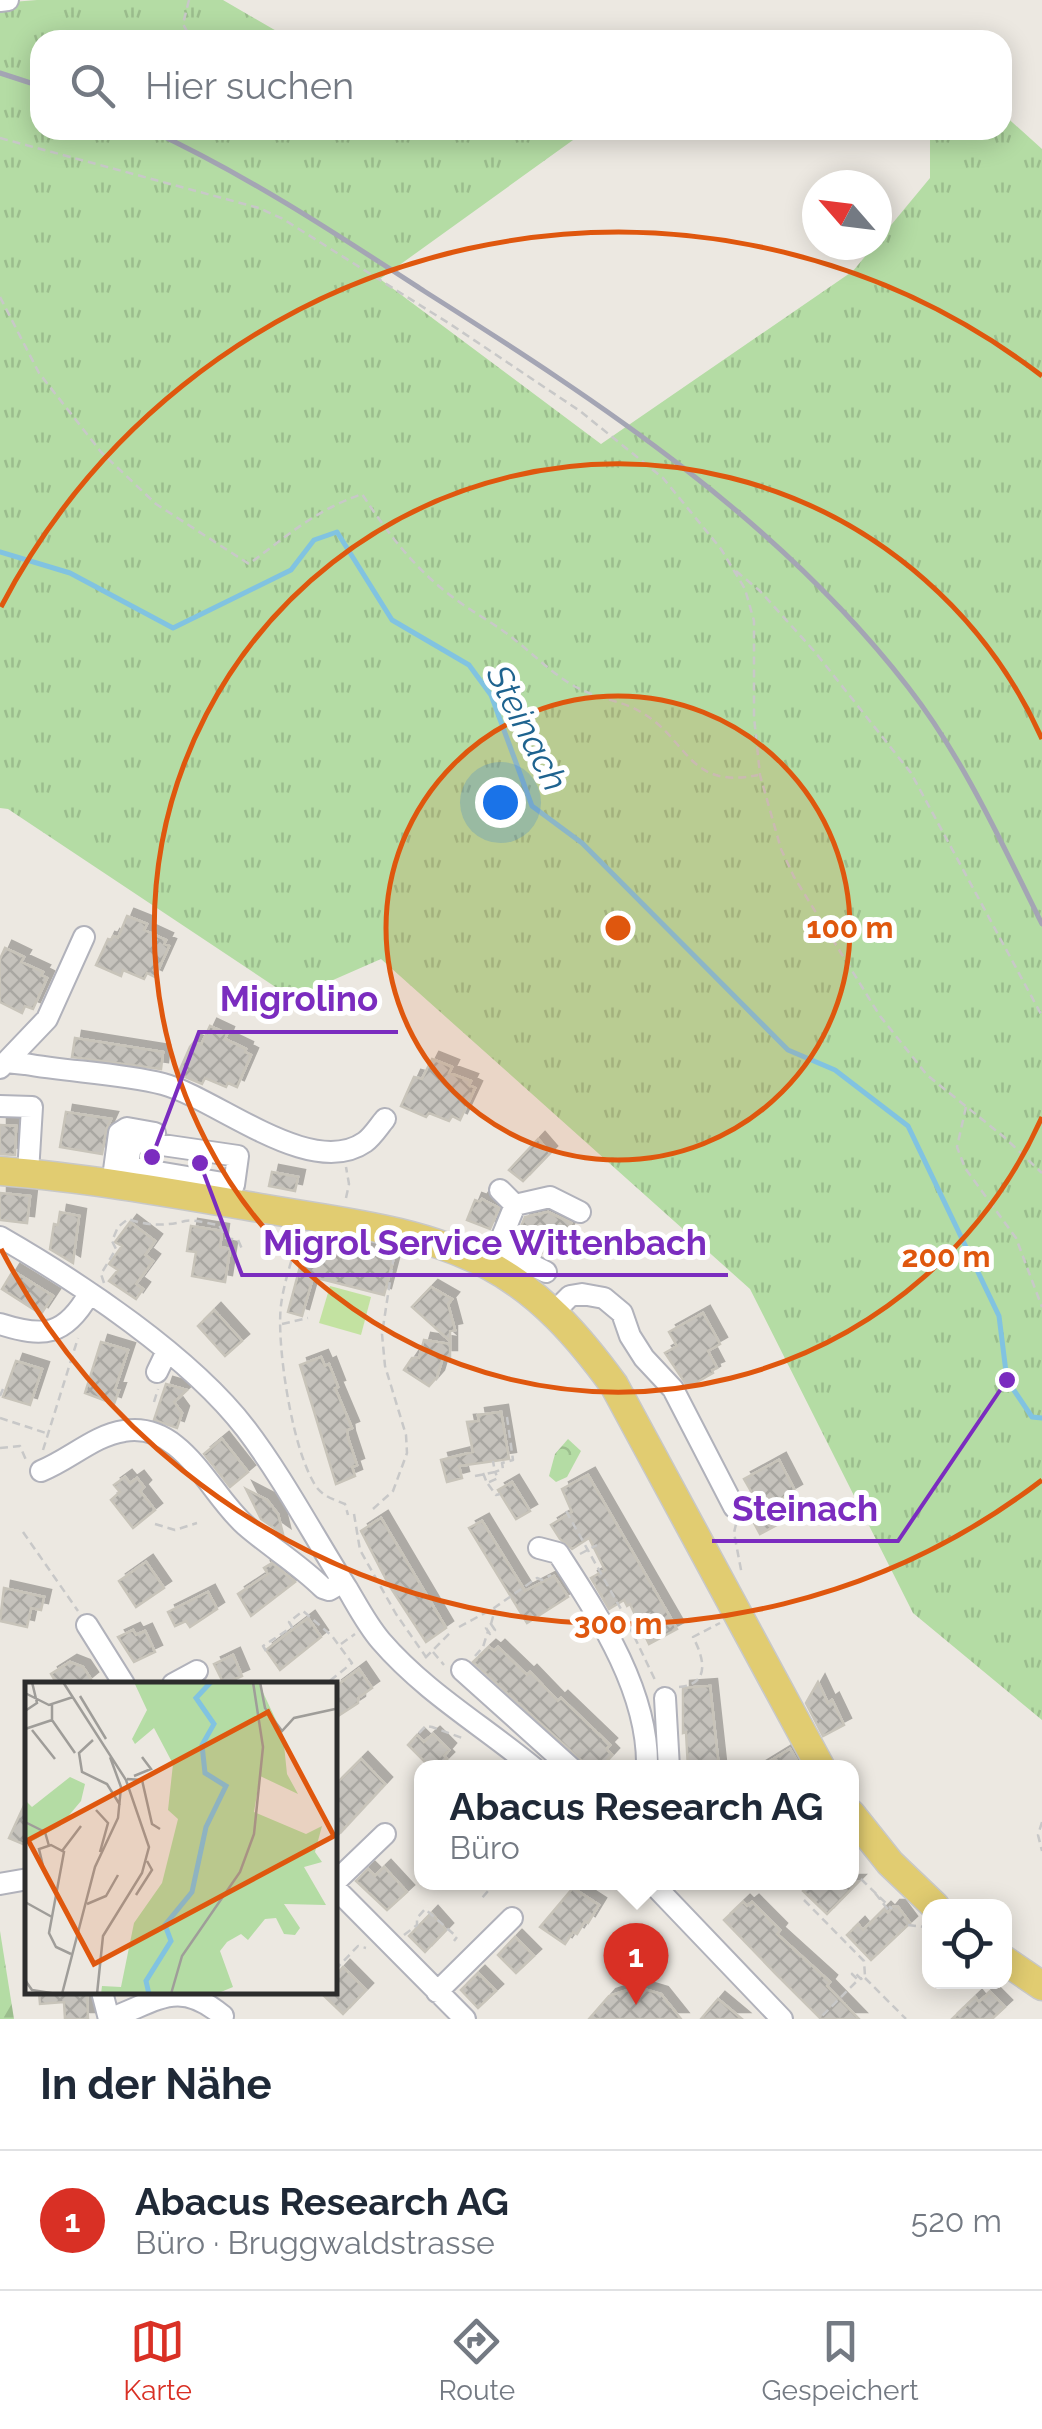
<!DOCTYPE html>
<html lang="de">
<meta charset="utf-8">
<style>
:root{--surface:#fff;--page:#f2f2f3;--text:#1f2937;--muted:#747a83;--line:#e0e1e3;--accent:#d93025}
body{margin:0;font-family:Raleway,sans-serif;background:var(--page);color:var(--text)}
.controls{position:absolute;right:30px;bottom:30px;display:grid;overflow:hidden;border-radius:20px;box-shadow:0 5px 25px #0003}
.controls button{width:90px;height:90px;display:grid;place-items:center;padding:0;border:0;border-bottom:2px solid var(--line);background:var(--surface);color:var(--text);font:50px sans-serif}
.compass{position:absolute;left:802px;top:170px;width:90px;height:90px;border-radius:50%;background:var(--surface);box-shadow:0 5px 25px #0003;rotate:298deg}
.you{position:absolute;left:500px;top:802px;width:35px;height:35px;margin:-25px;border:8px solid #fff;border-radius:50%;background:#1a73e8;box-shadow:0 0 0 15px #1a73e833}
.badge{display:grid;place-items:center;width:65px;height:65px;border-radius:50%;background:var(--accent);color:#fff;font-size:32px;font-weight:700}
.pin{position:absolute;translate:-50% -82px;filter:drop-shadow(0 2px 5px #0008)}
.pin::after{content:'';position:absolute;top:52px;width:35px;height:30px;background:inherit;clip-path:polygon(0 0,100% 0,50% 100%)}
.popup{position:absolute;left:414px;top:1760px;width:445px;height:130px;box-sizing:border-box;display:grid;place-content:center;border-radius:20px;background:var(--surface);filter:drop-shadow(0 2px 8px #0005);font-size:32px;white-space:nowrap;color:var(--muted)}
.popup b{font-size:38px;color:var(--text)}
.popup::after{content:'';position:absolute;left:50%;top:100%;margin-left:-20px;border:20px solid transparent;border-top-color:var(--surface)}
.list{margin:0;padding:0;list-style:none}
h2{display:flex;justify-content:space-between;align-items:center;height:130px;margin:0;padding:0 40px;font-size:42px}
h2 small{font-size:32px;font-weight:400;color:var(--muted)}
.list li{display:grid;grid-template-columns:65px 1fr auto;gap:30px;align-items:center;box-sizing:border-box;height:140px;padding:0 40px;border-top:2px solid var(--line)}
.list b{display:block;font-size:38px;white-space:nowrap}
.list p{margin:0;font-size:32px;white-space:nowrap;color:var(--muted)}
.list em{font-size:32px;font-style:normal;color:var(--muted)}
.icon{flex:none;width:55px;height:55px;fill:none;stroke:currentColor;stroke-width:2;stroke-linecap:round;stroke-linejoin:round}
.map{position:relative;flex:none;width:1042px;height:2019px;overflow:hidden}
.search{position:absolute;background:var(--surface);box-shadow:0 5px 25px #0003;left:30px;right:30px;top:30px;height:110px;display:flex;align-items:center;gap:25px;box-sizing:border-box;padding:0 35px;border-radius:30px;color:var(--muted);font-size:38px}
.sheet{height:270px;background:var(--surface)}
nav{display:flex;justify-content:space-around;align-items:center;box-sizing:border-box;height:140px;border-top:2px solid var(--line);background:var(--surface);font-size:28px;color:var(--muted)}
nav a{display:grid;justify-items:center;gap:5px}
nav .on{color:var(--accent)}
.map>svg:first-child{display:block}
</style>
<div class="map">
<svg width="1042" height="2019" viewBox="0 0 1042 2019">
<defs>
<pattern id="grass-tufts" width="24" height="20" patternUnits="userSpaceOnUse" patternTransform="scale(2.5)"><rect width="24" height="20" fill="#b4dca4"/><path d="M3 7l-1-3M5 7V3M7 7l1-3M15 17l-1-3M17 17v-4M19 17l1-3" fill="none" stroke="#9bbd8d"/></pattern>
<pattern id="forest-firs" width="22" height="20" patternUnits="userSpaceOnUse" patternTransform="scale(2.5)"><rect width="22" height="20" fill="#b4dca4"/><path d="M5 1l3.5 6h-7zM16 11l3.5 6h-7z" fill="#9bbd8d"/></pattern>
<pattern id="park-crowns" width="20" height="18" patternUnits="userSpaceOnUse" patternTransform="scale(2.5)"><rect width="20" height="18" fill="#b4dca4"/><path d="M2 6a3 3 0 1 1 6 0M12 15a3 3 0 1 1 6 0" fill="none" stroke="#9bbd8d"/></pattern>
<pattern id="building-cross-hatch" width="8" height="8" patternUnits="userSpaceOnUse" patternTransform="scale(2.5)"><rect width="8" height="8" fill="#c5c2bc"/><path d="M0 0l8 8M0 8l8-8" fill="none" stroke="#a9a7a2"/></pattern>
<filter id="shadow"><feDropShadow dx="7" dy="-7" stdDeviation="0" flood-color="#0004"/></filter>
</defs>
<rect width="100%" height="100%" fill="#ece8e1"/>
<!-- grass -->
<path fill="url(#grass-tufts)" d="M37 0H223L292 40H40V130H587L380 279 601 444 853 271 930 178V130H1002V113L1042 149V1720L913 1613 750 1289 381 959 292 998 8 809 0 808V3Z"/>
<!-- forest -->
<path fill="url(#forest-firs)" d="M0 1931 14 2019H0Z"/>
<!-- park -->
<path fill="url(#park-crowns)" d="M568 1439 581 1451 567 1477 556 1482 549 1476 555 1454Z"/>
<!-- pitch -->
<path fill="#c3e2a1" d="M330 1286 371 1297 361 1335 319 1323Z"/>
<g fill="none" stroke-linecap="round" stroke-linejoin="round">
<!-- stream -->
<path stroke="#81c3e1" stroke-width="5" d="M0 552 70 573 173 628 291 570 314 540 337 532 392 620 469 665 491 695 532 806 582 843 788 1050 835 1070 908 1126 999 1316 1007 1380 1032 1417 1042 1418"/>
</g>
<!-- building -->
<path fill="url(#building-cross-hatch)" stroke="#c8c4ba" stroke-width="2.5" filter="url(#shadow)" d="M127 916 147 924 144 930 166 940 164 944 169 946 155 977 147 973 144 979 123 970 121 976 96 965 108 939 111 940 113 936 118 938Z
M5 948 24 957 21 962 43 972 41 975 47 978 33 1009 25 1006 22 1013 0 1002V959Z
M210 1026 227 1034 225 1039 246 1049 245 1052 251 1055 237 1087 228 1083 226 1087 205 1078 202 1084 178 1074 190 1047 194 1042 201 1045Z
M75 1038 163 1052 161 1069 72 1057Z
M432 1059 452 1067 449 1073 471 1081 469 1085 475 1088 460 1120 452 1116 449 1121 429 1113 426 1117 401 1106 414 1077 422 1079Z
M66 1112 111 1119 106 1130 102 1154 60 1147Z
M0 1125 16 1126 15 1155 0 1154Z
M538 1139 550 1153 523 1181 509 1170Z
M272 1172 298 1177 295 1191 269 1186Z
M0 1193 30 1196 27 1223 0 1220Z
M482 1199 499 1208 490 1229 467 1220 475 1200 480 1202Z
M60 1212 79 1216 73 1263 50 1249 54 1224 58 1225Z
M548 1212 571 1223 563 1238 551 1250 546 1248 541 1254 515 1241 525 1217Z
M130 1222 155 1241 145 1255 153 1261 136 1284 143 1289 136 1299 109 1281 118 1270 109 1264 122 1246 115 1242Z
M191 1226 222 1231 220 1247 230 1249 225 1282 192 1276 196 1252 187 1251Z
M339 1243 394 1257 384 1295 313 1277 302 1316 288 1312 306 1244 337 1253Z
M13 1271 53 1296 41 1314 2 1289Z
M431 1287 452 1299 448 1304 455 1330 450 1331V1341L412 1307Z
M214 1310 242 1341 225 1356 198 1326Z
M703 1313 720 1344 708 1351 717 1368 712 1370 713 1373 688 1387 665 1353 677 1346 669 1332Z
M424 1340 450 1344V1357H443L437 1377 429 1386 404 1370 412 1358H419Z
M101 1342 128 1350 115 1389 119 1390 114 1404 85 1393Z
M321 1357 325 1366 329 1364 338 1387 335 1388 352 1428 347 1430 348 1438 357 1465 352 1467 355 1476 336 1484 300 1365Z
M16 1361 42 1369 30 1405 3 1397Z
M166 1384 187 1390 174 1402 182 1413 177 1428 154 1420Z
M501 1412 509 1459 459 1466 462 1478 447 1482 441 1460 473 1452 467 1422 479 1421 478 1415Z
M222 1439 248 1472 230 1487 204 1454Z
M779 1460 795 1491 783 1498 792 1513 786 1516 788 1519 760 1534 747 1510 744 1497 752 1493 744 1479Z
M588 1475 677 1629 649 1644 630 1604 627 1606 624 1600 609 1609 591 1578 605 1570 589 1538 572 1549 560 1539 551 1525 572 1512 562 1489Z
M125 1477 130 1483 137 1478 144 1487 140 1491 155 1510 133 1528 111 1500 120 1492 114 1485Z
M512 1482 530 1511 516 1519 498 1490Z
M246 1489 267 1500 278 1514 283 1534 261 1519Z
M381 1518 446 1628 426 1642 389 1585 361 1531Z
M482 1521 525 1591 554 1576 568 1597 527 1623 469 1528Z
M146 1562 164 1588 136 1607 119 1581Z
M272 1563 295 1582 251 1616 238 1594 268 1574 264 1568Z
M4 1588 44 1597 41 1610 31 1608 27 1627 0 1621Z
M208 1592 217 1609 190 1627 186 1621 175 1626 168 1612Z
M308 1618 321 1637 280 1670 266 1650Z
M133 1630 136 1635 145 1631 155 1652 134 1662 118 1637Z
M489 1647 494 1651 498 1647 527 1675 530 1672 558 1701 561 1698 610 1745 606 1749 612 1755 600 1768H591L583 1762 473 1662Z
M233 1655 242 1676 224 1684 214 1664Z
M70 1662 83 1667 91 1679 85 1684H57L51 1674Z
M359 1669 372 1688 358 1698V1703L335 1718V1687Z
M818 1682 828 1703 832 1700 844 1725 823 1736 806 1703Z
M710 1686 719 1768H688L686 1732 683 1733V1688Z
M433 1734 449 1750 444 1756 447 1759 438 1768H431L408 1745 417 1735 424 1742Z
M790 1749 801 1768H759Z
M361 1759 385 1784 335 1838V1785Z
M28 1797V1846L9 1838Z
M384 1867 407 1892 387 1910 356 1881 368 1869 375 1876Z
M811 1882H858L827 1914 803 1891Z
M573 1888 599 1905 588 1923 585 1921 577 1934 573 1932 565 1944 540 1927Z
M743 1902 747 1906 752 1902 780 1930 777 1934 830 1982 827 1986 859 2019H821L775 1973 724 1920Z
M893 1907H898L910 1923 871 1960 847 1935 858 1924 863 1930 884 1909 888 1913Z
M431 1913 446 1930 425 1952 409 1936Z
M515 1937 534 1956 516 1973 498 1955Z
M343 1967 366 1990 343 2014 320 1992H335V1976Z
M478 1973 496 1991 478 2008 461 1990Z
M637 1987 661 1994 681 2019H589L609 1996Z
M39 1992H87L88 2019H65L64 2002 40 2004Z
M990 1992 1005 2007 992 2019H952L975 1997 979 2002Z
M718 1999 742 2019H701Z"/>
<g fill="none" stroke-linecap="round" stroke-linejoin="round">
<defs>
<path id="minor" d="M0 1 8 0
M6 1062 47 1019 84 937
M0 1068 6 1062 25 1064C70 1072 119 1073 163 1084 218 1099 311 1180 365 1142 373 1136 379 1126 385 1119
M0 1106 32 1107 28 1173
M128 1167 223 1183
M114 1170 119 1133 127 1128 155 1133
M125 1187 130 1151 135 1141 238 1156 234 1185 223 1183 220 1201
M500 1190 515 1205
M0 1237C80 1283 190 1356 246 1429 284 1479 314 1537 348 1590 358 1607 368 1626 381 1641 425 1692 482 1725 534 1768
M498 1248 546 1272
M490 1266 515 1205 550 1197 580 1212
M554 1312 570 1296 582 1294 604 1298 622 1313 630 1336 644 1358 673 1389 734 1507
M0 1324C44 1338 65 1336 89 1294
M157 1372 167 1351
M41 1471C69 1460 95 1435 124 1431 182 1421 209 1493 245 1525 270 1547 299 1564 323 1588L329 1590 343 1582
M539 1548 558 1553C598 1615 649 1691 647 1768
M87 1625 124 1684
M462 1670 571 1768
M173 1684 197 1671
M665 1698 669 1768
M335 1882 385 1834
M651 1882 782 2019
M0 1884 28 1879
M335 1888 465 2019
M102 1992 109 2019
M437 1992 512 1918
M109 2019C158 2001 178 1978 223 2016"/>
<path id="major" d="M0 1171C89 1178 178 1194 266 1209 341 1222 419 1229 488 1265 541 1293 579 1337 614 1385L821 1768
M851 1814 890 1863 935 1906
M1004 1960 1042 1986"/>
</defs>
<!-- minor casing -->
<use href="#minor" stroke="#b1b2bb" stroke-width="24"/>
<!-- major casing -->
<use href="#major" stroke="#c8c8c8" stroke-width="31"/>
<!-- path -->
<path stroke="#c8c8c8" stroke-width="2.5" stroke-dasharray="8 5" stroke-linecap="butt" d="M189 0 183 24 192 40
M0 138 259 208 283 219 450 324 580 411 663 478 721 549 745 589 754 621V717L760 775 781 849 794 877 880 1016 927 1075 1004 1137 1042 1173
M0 297 39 373 101 452 156 504 249 564C288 535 316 510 362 494 388 534 418 573 458 601 477 615 497 625 515 640 537 657 556 678 582 690 600 699 622 701 639 711 689 738 686 790 758 775
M736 571 760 591 815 652 911 773 1042 1016
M966 1107 957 1147 965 1168 1016 1238 1042 1307
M346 1198 349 1184 346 1167
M299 1236C292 1259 284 1282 281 1305 276 1345 293 1457 318 1489 325 1497 335 1500 345 1504L348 1515
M104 1283 101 1274 116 1249 112 1241 118 1227 128 1219C147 1226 167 1226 185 1221 195 1219 209 1224 219 1225L226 1238 238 1240 243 1251
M282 1324 308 1318
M0 1396 3 1389
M154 1402 158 1389
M0 1418 46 1433
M0 1448 20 1446 26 1460
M43 1450 78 1338
M483 1473 487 1483 498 1478 495 1472 503 1469 502 1463 513 1460 507 1417
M475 1476 495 1472 493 1461
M488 1484 496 1495 500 1494
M373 1509 393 1491 407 1453 406 1435 385 1366 382 1334 394 1255
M566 1511 622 1611 656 1682
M354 1514 360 1550 396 1614 426 1657
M155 1524 175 1530 197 1523
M736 1524 734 1533 742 1575
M23 1532 78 1611
M580 1554 597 1545
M491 1624 495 1630 490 1634 486 1628Z
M491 1624 495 1609
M459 1627 494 1608 537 1578 542 1580 551 1575
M341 1644 355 1634
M266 1651 263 1646 292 1627 289 1622 303 1611 332 1636 352 1663 326 1684
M433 1652 444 1665
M475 1656 483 1647 488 1631
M425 1658 450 1633
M679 1687C711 1684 704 1658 693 1637L720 1623
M419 1733 426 1726 432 1727 465 1739
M1042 1822 1038 1835 1042 1851
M861 1879 892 1909
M479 1882 488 1891 482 1898
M875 1893 889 1911
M804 1900 864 1961 865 1976 861 1979 854 1972 852 1974 858 1980 819 2019
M908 1925 925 1927
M404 1935 417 1925V1918L425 1909 457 1937 454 1941
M335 1970 358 1946 366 1948
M865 1978 906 2019"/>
<!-- minor -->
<use href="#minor" stroke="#fff" stroke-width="20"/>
<!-- major -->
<use href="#major" stroke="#e1cc71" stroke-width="28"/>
<!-- rail -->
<path stroke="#a4a5b4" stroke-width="5" d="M0 73 40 86
M150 130C247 175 335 233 424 291 601 403 778 519 908 687 964 759 1002 844 1042 924"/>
</g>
<!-- distance rings -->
<circle cx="618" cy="928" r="232" fill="#df570e" fill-opacity=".12"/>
<g fill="none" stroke="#df570e" stroke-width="5">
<circle cx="618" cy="928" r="232"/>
<path d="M1042 1117A464 464 0 1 1 1042 739"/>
<path d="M1042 1480A696 696 0 0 1 1 1249M1 607A696 696 0 0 1 1042 376"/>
</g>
<g text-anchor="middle" stroke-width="10" stroke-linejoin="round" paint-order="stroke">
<!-- water labels -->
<g font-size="35" font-style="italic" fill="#1e638f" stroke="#fff">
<text transform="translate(527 728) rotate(63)" y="12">Steinach</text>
</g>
</g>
<!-- overview -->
<g transform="translate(25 1682)">
<rect width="312" height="312" fill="#ece8e1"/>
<path d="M109 0H256L234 2 258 53 262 92 273 112 235 94 229 130 281 152 297 144 290 170 297 180 279 185 301 223 259 222 275 246 270 253 259 252 251 236 240 237 223 258 216 252 202 260 195 269 208 305 191 312H76L77 304 96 305 109 241 137 201 153 137 143 128 148 82 129 46 110 62 107 57 122 28Z" fill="#b4dca4"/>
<path d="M45 95 60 102 56 119 35 144 0 163V118L7 125Z" fill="#b4dca4"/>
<path fill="none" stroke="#81c3e1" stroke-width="5" d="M124 312 121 299 146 259 140 243 167 210 181 145 201 104 180 91 177 63 189 42 171 16 186 0"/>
<path fill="none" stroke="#9f9d99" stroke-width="2.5" d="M38 0 101 98 124 165 117 191 78 254 72 312M235 0 240 26 257 49 269 36 310 27M0 11 24 23 48 15M55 14 81 57M0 29 12 21 7 0M27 38 50 71M0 47 27 38V23M7 48 30 77M68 58 54 71 57 90 82 102 95 123M109 94 126 87 117 75M102 97 117 98 127 142 135 147M71 128 83 141 75 170M0 140 20 150 24 164M37 169 56 144M18 184 14 167 26 163 39 170 24 251 31 265 46 272M111 213 127 188 122 179M0 220 27 235M62 222 81 214 93 193M0 298 7 308 32 312M37 312 70 185 93 136 96 105 85 75M146 312 157 274 215 190 229 152 238 65 228 0"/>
<path fill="#df570e" fill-opacity="0.15" stroke="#df570e" stroke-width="5" d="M243 30 309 154 69 282 3 158Z"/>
<rect width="312" height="312" fill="none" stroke="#2c2c2c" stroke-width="5"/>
</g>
<circle cx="618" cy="928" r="15" fill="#df570e" stroke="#fff" stroke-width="5"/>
<g font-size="30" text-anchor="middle" font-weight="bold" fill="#df570e" stroke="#fff" stroke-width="10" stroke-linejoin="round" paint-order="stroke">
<text x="850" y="938">100 m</text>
<text x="946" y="1267">200 m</text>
<text x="618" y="1634">300 m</text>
</g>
<!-- callouts -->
<path fill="none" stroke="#7b2cbf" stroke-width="4" d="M152 1157L199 1032H398M200 1163L242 1275H728M1007 1380L898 1541H712"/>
<g fill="#7b2cbf" stroke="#fff" stroke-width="4">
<circle cx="152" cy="1157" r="10"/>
<circle cx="200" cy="1163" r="10"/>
<circle cx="1007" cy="1380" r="10"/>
</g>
<g font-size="35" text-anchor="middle" font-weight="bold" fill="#7b2cbf" stroke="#fff" stroke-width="10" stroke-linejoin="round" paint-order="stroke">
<text x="299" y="1011">Migrolino</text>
<text x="485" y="1255">Migrol Service Wittenbach</text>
<text x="805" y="1521">Steinach</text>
</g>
</svg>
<div class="controls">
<button><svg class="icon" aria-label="locate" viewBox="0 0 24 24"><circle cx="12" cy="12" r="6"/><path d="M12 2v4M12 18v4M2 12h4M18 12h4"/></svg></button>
</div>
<svg class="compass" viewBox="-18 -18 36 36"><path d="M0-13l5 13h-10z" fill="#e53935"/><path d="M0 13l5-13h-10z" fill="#747a83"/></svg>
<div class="you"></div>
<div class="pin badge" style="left:636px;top:2005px">1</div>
<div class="popup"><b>Abacus Research AG</b>Büro</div>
<div class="search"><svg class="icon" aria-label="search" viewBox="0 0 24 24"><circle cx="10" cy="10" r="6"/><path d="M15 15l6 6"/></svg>Hier suchen</div>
</div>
<section class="sheet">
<h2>In der Nähe<small></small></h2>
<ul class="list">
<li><span class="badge">1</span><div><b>Abacus Research AG</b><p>Büro · Bruggwaldstrasse</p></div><em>520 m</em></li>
</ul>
</section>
<nav>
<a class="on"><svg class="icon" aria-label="map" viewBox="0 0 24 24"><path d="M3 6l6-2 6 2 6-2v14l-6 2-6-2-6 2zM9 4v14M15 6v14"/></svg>Karte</a>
<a><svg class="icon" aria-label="directions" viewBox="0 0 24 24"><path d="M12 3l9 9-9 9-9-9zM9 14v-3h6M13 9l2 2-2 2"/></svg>Route</a>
<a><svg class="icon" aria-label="saved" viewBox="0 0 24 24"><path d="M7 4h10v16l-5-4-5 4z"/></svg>Gespeichert</a>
</nav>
